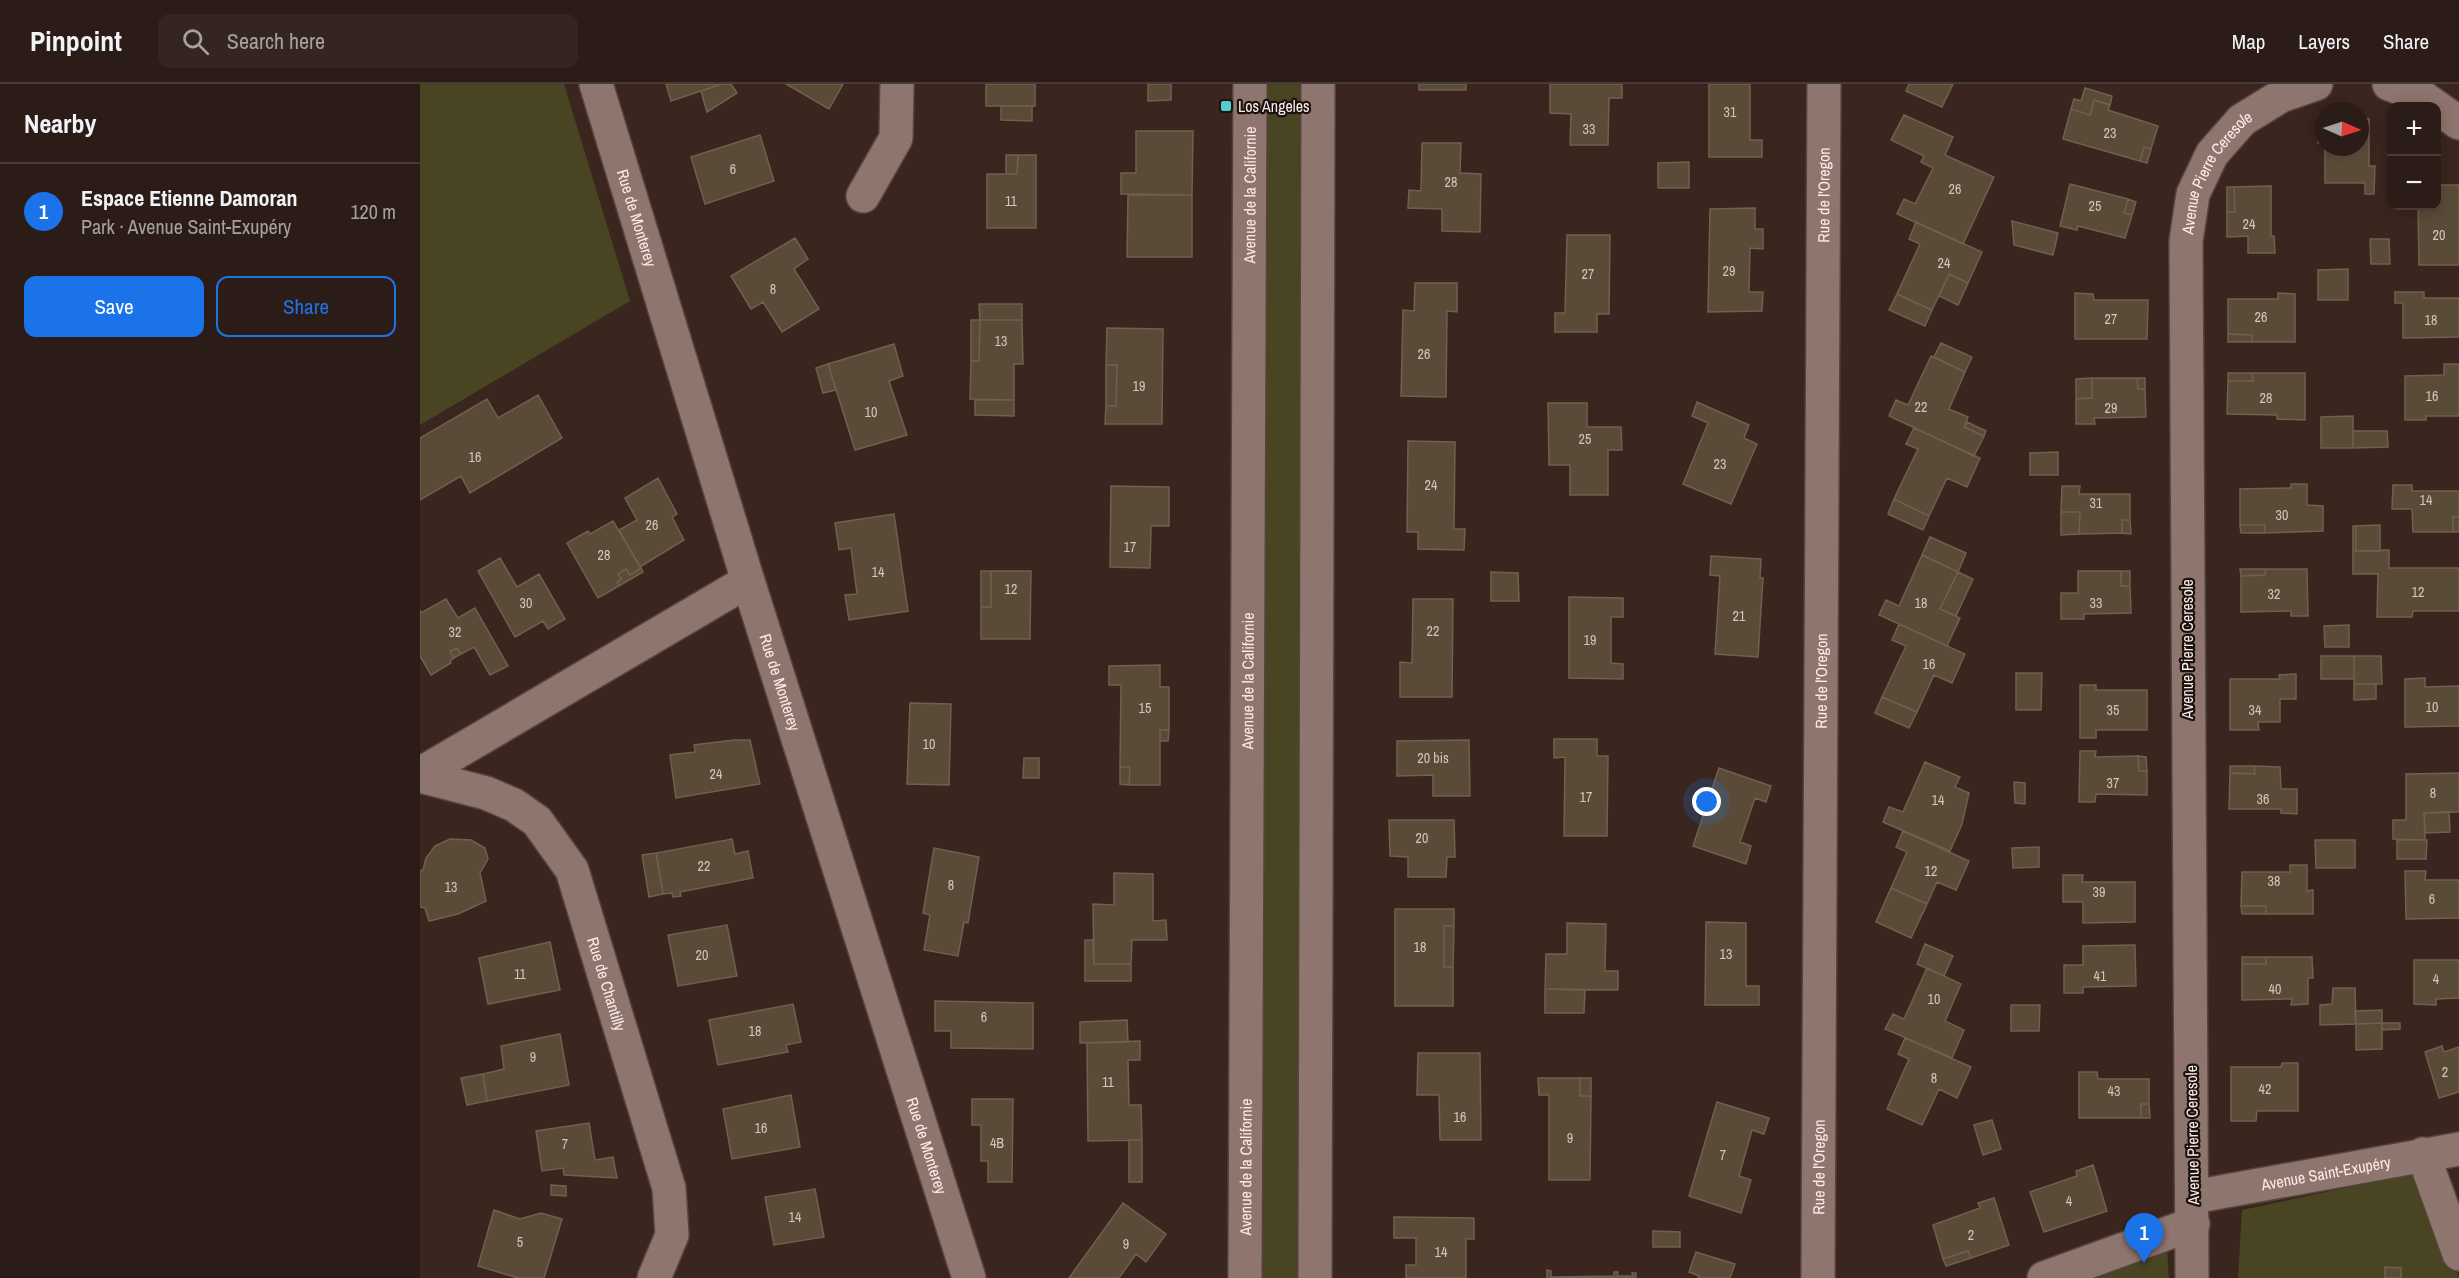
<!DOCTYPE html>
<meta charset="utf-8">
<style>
:root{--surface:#2c1c17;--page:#342520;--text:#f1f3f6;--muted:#a6a1a1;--line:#483a36;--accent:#1a73e8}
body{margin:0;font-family:"Archivo Narrow",sans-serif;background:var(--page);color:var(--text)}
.controls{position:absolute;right:18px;top:18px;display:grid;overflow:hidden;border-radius:12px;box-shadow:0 3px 15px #0003}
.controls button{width:54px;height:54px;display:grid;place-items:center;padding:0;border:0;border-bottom:2px solid var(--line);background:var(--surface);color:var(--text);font:30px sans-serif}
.compass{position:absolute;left:1895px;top:18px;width:54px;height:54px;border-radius:50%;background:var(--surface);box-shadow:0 3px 15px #0003;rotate:93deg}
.you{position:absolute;left:1287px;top:718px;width:21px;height:21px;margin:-15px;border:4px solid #fff;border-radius:50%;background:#1a73e8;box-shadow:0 0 0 9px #1a73e833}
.badge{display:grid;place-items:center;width:39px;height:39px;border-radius:50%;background:var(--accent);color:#fff;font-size:20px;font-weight:700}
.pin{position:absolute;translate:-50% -50px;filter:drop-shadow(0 2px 3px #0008)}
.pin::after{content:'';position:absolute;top:32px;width:21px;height:18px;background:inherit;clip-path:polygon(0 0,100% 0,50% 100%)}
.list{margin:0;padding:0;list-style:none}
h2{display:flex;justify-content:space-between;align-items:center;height:78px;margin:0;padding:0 24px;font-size:26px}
h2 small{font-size:20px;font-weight:400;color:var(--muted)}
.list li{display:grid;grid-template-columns:39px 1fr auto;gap:18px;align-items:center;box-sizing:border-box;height:96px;padding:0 24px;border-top:2px solid var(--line)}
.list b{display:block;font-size:22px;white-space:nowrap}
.list p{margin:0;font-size:20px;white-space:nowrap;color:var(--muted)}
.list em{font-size:20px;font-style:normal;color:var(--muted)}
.actions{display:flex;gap:12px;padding:18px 24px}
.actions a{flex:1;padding:14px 0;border:2px solid var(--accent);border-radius:12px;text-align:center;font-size:21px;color:var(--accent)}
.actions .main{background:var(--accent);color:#fff}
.icon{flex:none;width:33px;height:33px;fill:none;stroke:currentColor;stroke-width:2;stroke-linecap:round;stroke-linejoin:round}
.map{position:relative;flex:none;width:2039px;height:1194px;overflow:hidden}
header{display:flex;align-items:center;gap:36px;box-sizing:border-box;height:84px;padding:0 30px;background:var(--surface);border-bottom:2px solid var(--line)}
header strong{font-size:28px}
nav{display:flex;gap:33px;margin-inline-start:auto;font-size:21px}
.search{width:420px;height:54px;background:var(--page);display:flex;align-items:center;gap:15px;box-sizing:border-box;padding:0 21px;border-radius:12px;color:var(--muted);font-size:22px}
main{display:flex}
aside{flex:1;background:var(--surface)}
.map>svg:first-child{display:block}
</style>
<header>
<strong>Pinpoint</strong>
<div class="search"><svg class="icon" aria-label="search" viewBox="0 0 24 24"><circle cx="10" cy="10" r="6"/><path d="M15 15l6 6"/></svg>Search here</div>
<nav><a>Map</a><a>Layers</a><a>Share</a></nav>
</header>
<main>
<aside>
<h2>Nearby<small></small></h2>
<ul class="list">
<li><span class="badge">1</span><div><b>Espace Etienne Damoran</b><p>Park · Avenue Saint-Exupéry</p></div><em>120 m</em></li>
</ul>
<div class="actions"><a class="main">Save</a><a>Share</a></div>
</aside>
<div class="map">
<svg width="2039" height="1194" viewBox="0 0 2039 1194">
<rect width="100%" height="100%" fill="#3b261f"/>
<!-- green -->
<path fill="#494422" d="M0 0H144L210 217 0 341Z
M844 0H887L882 1194H838Z
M2005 1087 2039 1194H1818L1822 1126Z
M1747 1164 1749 1194H1654Z"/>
<!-- building -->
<path fill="#5a4b39" stroke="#70604e" stroke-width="1.5" d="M246 0H299V1L251 17Z
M311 0 317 9 287 28 281 7 301 0Z
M366 0H423L409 25Z
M566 0H615V22H566Z
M728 0H751V16L728 17Z
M999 0H1046V6H999Z
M1130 0H1202V14H1189L1188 61H1150L1151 30 1130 29Z
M1289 0H1330V56H1342V73H1289Z
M1489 0H1533L1522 23 1486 7Z
M1665 4 1692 12 1690 21 1674 16 1670 31 1651 25 1654 15 1661 17Z
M1674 16 1690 21 1688 26 1738 42 1731 65 1724 63 1720 77 1643 55 1651 25 1670 31Z
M581 22H612V37L581 36Z
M1484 31 1533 53 1525 71 1574 93 1543 160 1477 130 1484 115 1495 120 1513 84 1501 78 1504 72 1471 56Z
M1899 33H1904V59H1898Z
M1940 34 1949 35V82H1955L1954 110H1945V99H1905V63H1940Z
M716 47H773L772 111 701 110V89H716Z
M340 51 354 97 285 120 271 73Z
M1002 59H1041L1040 89 1061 90 1060 148 1022 147V125L988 124 989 106 1001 107Z
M1724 63 1731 65 1727 79 1720 77Z
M586 71H598L597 90H586Z
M598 71H616V144H567V90H597Z
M1269 78V104H1238V79Z
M1650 100 1708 115 1704 129 1712 131 1705 154 1658 142 1657 146 1640 142Z
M2016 101H2039V181H1999L1998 122H2016Z
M1851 102V152H1854L1855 169H1828V152L1807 153V128H1815L1814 103Z
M1807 103H1814L1815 128H1807Z
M708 111H772V173H707Z
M1708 115 1716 118 1712 131 1704 129Z
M1335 124V145H1343V165L1330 164 1329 208H1343L1342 227 1288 228 1290 125Z
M1592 137 1638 149 1633 171 1594 161Z
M1496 138 1562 168 1548 199 1529 190 1512 226 1477 210 1500 160 1489 155Z
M1147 151H1190L1189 230H1177V248H1135V229H1145Z
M375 154 388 175 374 185 399 225 362 248 343 218 331 225 311 192Z
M1950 155H1969L1970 180H1951Z
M1928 185V216H1898V186Z
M1529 190 1548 199 1538 221 1519 212Z
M995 199H1037V228L1027 227 1026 313 981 312 983 226 994 227Z
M1975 208H2004V214H2039V253L1983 254V219H1975Z
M1655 209 1673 210 1674 216H1728L1727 255H1655Z
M1858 209 1875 210V258H1832V251L1808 250V215H1858Z
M1477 210 1512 226 1505 242 1469 226Z
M559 220H602V236H560Z
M551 236H560L559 277H551Z
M560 236H602L603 280H594V316L550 315 551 277H559Z
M687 244 743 245 742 340H685L686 322H696L697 281H686Z
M1808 250 1832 251V258H1808Z
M1521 259 1552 273 1545 288 1514 273Z
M474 260 483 292 469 297 487 351 435 366 408 280Z
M1511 272 1545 288 1529 325 1548 333 1544 343 1564 352 1554 372 1469 332 1476 316 1488 321Z
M408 280 416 306 403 309 396 284Z
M2024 280H2039V332H2006V336H1985V292L2024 291Z
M686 281H697L696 322H686Z
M1808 289H1832L1833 297H1808Z
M1832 289H1885V336L1857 335V331L1807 330 1808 297H1833Z
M1672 294H1717L1718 305H1725L1726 333 1674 334 1675 340H1656V315L1672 314Z
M1672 294V314L1656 315V295Z
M1717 294H1725V305H1718Z
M118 311 142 354 50 409 41 392 0 416V354L67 315 78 334Z
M555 316H594V332L555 331Z
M1277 318 1329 341 1324 354 1337 360 1311 420 1263 400 1288 339 1272 332Z
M1128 319H1167V343H1201L1202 366H1188V411H1150V381H1129Z
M1933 332V364H1901V333Z
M1547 338 1566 347 1564 352 1544 343Z
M1494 344 1560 374 1547 403 1527 394 1509 432 1474 415 1498 365 1486 360Z
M1933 347H1967L1968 363 1933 364Z
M988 357 1035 358 1034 445H1045L1044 466 998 465V448H987Z
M1638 368V391H1610V369Z
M238 394 257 430 252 433 264 456 220 483 199 446 217 436 205 414Z
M1871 400H1887V421L1903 422V447L1845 449V441H1820V405L1871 404Z
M1973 401H1992V407H2039V433H2033V448H1993L1992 425H1972Z
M691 402 749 403V442H731L730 484 690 483Z
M1642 402H1660L1659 410H1710V436H1702V449L1659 450 1660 428H1641Z
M1474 415 1509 432 1503 446 1468 430Z
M1641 428H1660L1659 450 1641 451Z
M474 430 488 527 429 536 425 511 437 510 431 464 419 466 415 439Z
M2033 433H2039V448H2033Z
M1702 436H1710L1711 450 1702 449Z
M193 437 221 484 210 491 206 485 198 490 202 495 197 498 199 502 178 514 147 459 168 447 170 450Z
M1820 441H1845V449H1821Z
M1960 441V467H1936V442Z
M1933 442H1936V467H1933Z
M1510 453 1546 469 1538 488 1502 471Z
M1969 466V484H2039V527H1993L1992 533H1957L1958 490H1933V467Z
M1502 471 1538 488 1520 525 1540 534 1527 562 1459 531 1466 516 1479 522Z
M1291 472 1341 475 1340 494H1343L1338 573 1295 570 1300 492 1290 491Z
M80 474 97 503 119 490 145 535 128 545 123 537 95 553 58 487Z
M221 484 223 488 199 502 197 498 202 495 198 490 206 485 210 491Z
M1820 485H1846L1845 491 1821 492Z
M1846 485H1887L1888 532H1871V527L1821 528V492L1845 491Z
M561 487H571V523H561Z
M571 487H611L610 555H561V523H571Z
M1658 487H1701V502H1710L1711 529 1664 530V535H1641V509H1658Z
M1701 487H1710V502H1701Z
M1071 488 1098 489 1099 517H1071Z
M1538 488 1553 495 1536 532 1520 525Z
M1149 513 1203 514V533H1191V579L1203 580V595L1149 594Z
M26 515 38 534 55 524 88 582 70 591 54 563 41 570 37 564 30 567 34 574 30 577 31 579 11 591 0 572V526L1 529Z
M993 515H1033L1032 613H980V578L992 579Z
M1479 540 1545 570 1532 599 1514 591 1497 628 1462 613 1486 562 1472 556Z
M1929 541V563H1905L1904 542Z
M37 564 41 570 34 574 30 567Z
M1901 572H1934V595H1901Z
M1934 572H1961L1962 600H1934Z
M740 581V603H749V646H740V701H709L710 683H700L701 601H689V582Z
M1596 589H1622L1621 626H1596Z
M1876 590V615H1860V638H1838L1839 646H1810V595H1860L1859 591Z
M2005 594V603L2039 602V642L1985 643V595Z
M1934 600H1956V615L1934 616Z
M1660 601H1676V606H1727V646H1676V654H1660Z
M1462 613 1497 628 1489 644 1455 629Z
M490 619 531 620 529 701 487 700Z
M740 646H749L748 657H740Z
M1134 655H1177V672H1188L1187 752H1144L1145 673 1134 674Z
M314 656H330L340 700 256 714 250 671 275 668 274 661Z
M1049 656 1050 712H1013V691L977 692V657Z
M1660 667H1676L1675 673 1718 672 1719 687H1727V711L1676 710 1675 718H1659Z
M1718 672 1726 673 1727 687H1719Z
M604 674H619V694H603Z
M1505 678 1540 693 1535 703 1549 709 1542 740 1530 767 1463 738 1469 723 1483 728Z
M1810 682H1834L1835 690 1810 689Z
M1834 682 1860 683 1861 705H1877V730L1861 729V725H1809L1810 689 1835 690Z
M700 683H710L709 701 700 700Z
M1299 684 1351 702 1346 718 1335 714 1320 758 1331 762 1326 780 1273 762Z
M2039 689V728L2004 729 2005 756 1973 755V736H1986V690Z
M1594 698 1605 699V720L1595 719Z
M2029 728 2030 748 2005 749 2004 729Z
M969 736H1034L1035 773H1027L1026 793H988V773L970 772Z
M1483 747 1549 777 1536 806 1517 798 1507 820 1471 804 1487 768 1476 763Z
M30 755 51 756 65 764 68 775 60 789 66 817 38 830 9 837 5 824 0 823V787L3 786 6 774 15 762Z
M312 755 315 770 328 767 333 794 260 808 261 812 253 813 252 809 243 810 236 769Z
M1895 756H1935V784H1896Z
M1977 756H2007L2006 775H1977Z
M1619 763V783L1593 784 1592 764Z
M514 764 559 773 548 839 544 838 538 872 504 866 510 831 503 829Z
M236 769 243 810 229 813 222 771Z
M1870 781H1887V807L1893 806V830H1846V822H1821L1822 788H1870Z
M1985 787H2006L2005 796H2039V834L1986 835Z
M694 789 733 790V837L746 836 747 856H712L711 880H674L673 820 694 821Z
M1643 791H1663L1662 798H1715V838L1663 839V818H1643Z
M1471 804 1507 820 1491 854 1456 838Z
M1821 822H1846V830H1822Z
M975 825H1034V842H1024V883H1033V922H975Z
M1286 838 1326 839V902H1339V921H1285Z
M1147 839 1186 840 1185 887H1198V906L1125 905 1126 870H1147Z
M307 841 317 892 258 902 248 851Z
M1024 842H1034L1033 883H1024Z
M665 856H673L674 880H711V897H665Z
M130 858 140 906 68 920 59 874Z
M1505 860 1533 872 1524 892 1497 880Z
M1715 861 1716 902 1663 903V909H1644V881H1663V862Z
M1822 873H1846V880H1822Z
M1846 873H1892L1893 894H1888V920L1871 921 1872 915 1822 916V880H1846Z
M1994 876H2039V914L2016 915V921L1994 920Z
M1507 884 1541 900 1525 937 1544 946 1532 974 1465 945 1473 930 1484 935Z
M1913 904H1935L1936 940 1900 941V921L1912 920Z
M1125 905 1165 906 1164 929H1125Z
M515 917 613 919V965L531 964V947H515Z
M373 920 381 958 366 961 368 968 298 981 289 936Z
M1591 921H1620L1619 947H1591Z
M1962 926V939L1936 940 1935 927Z
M707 936 708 958 660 959V938Z
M1962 939H1980V945L1962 946Z
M1962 939V965L1936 966V940Z
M140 950 149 1001 67 1017 63 990 84 985 81 962Z
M1485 954 1551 983 1537 1014 1519 1005 1502 1041 1467 1025 1489 975 1478 970Z
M720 957V976H708L709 1021H721L722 1056 668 1057 667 959Z
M2022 962 2024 968 2039 963V1008L2019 1014 2005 968Z
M998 969H1060L1061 1056H1020L1019 1011H997Z
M1862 979H1878V1027H1837L1836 1037H1811V983H1861Z
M1659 988H1677L1678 995H1729V1020H1721V1034H1659Z
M63 990 67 1017 47 1021 41 994Z
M1118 994H1160V1012H1171L1170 1096H1129V1011H1119Z
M1160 994H1171V1012H1160Z
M371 1011 380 1063 312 1075 303 1025Z
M552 1015H593L592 1098H568V1077H561V1041H552Z
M1297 1018 1349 1034 1344 1050 1332 1046 1319 1092 1331 1096 1321 1129 1269 1112Z
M1721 1020H1729L1730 1034H1721Z
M1572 1036 1581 1065 1563 1071 1554 1041Z
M169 1039 175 1076 193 1073 197 1094 144 1091 143 1084 122 1087 116 1047Z
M709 1056H722V1098H709Z
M1673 1081 1687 1127 1624 1148 1610 1108 1657 1092 1656 1087Z
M131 1101 146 1102V1112L131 1111Z
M395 1105 404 1153 354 1161 345 1113Z
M1574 1114 1589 1161 1551 1174 1548 1167 1523 1175 1513 1141 1560 1124 1558 1119Z
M703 1119 746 1150 726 1178 716 1170 699 1194H649Z
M74 1126 100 1135 121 1129 142 1135 124 1194H98L58 1182Z
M974 1133 1054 1134V1155H1046V1194H986V1181H996V1154H974Z
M1233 1147 1260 1148V1163H1233Z
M1548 1167 1551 1174 1526 1182 1523 1175Z
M1276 1168 1315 1180 1310 1194H1278L1279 1192 1269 1188Z
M1965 1183 1981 1184V1194H1965Z
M1127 1186 1131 1187V1193L1194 1192V1188H1198L1197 1192H1213L1212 1189H1216V1194H1127Z"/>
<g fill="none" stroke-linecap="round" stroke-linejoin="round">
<defs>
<g id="minor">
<path id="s1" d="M176 0 328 497 549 1194"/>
<path d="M1969 0 2001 12 2039 39"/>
<path d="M443 112 476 54 477 0"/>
<path d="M0 690 328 497"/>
<path id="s2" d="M0 692 66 709 94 721 117 737 152 786 249 1104 252 1151 234 1194"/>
<path d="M2003 1070 2039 1170"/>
<path id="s3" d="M1773 1113 2039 1065"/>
<path id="s4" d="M825 1194 830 0"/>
<path d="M895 1194 898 0"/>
<path id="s5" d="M1398 1194 1404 0"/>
<path d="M1624 1194 1773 1140"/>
<path id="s6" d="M1772 1194 1766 157 1773 110 1792 70 1822 36 1861 12 1896 0"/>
</g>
</defs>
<!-- minor casing -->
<use href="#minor" stroke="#55443e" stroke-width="36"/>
<!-- minor -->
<use href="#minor" stroke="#8e756d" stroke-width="33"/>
</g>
<!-- markers -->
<rect fill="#52cdcf" stroke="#1b120f" stroke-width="2" x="800" y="16" width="12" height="12" rx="3"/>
<g text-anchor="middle" stroke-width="4.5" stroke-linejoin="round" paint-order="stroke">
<!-- number labels -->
<g font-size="14" fill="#d3c4bc">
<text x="1310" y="33">31</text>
<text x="1169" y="50">33</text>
<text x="1690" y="54">23</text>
<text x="313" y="90">6</text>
<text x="1031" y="103">28</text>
<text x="1535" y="110">26</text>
<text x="591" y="122">11</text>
<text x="1675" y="127">25</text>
<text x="1829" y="145">24</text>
<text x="2019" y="156">20</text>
<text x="1524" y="184">24</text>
<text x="1309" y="192">29</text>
<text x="1168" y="195">27</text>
<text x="353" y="210">8</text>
<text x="1841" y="238">26</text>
<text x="1691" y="240">27</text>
<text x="2011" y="241">18</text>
<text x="581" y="262">13</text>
<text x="1004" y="275">26</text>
<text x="719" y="307">19</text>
<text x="2012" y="317">16</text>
<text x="1846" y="319">28</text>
<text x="1501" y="328">22</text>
<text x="1691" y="329">29</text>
<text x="451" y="333">10</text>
<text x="1165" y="360">25</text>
<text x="55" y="378">16</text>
<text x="1300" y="385">23</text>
<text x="1011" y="406">24</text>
<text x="2006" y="421">14</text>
<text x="1676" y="424">31</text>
<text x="1862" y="436">30</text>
<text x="232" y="446">26</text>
<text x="710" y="468">17</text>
<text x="184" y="476">28</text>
<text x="458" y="493">14</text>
<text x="591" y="510">12</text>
<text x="1998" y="513">12</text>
<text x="1854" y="515">32</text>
<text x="106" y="524">30</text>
<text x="1501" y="524">18</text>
<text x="1676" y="524">33</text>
<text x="1319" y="537">21</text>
<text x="1013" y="552">22</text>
<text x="35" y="553">32</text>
<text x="1170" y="561">19</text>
<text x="1509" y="585">16</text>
<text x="2012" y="628">10</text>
<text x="725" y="629">15</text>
<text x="1693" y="631">35</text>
<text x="1835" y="631">34</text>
<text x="509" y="665">10</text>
<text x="1013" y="679">20 bis</text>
<text x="296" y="695">24</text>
<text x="1693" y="704">37</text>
<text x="2013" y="714">8</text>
<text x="1166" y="718">17</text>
<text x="1843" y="720">36</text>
<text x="1518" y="721">14</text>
<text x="1002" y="759">20</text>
<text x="284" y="787">22</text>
<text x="1511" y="792">12</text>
<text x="1854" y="802">38</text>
<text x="531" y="806">8</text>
<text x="31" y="808">13</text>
<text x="1679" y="813">39</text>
<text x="2012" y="820">6</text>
<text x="1000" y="868">18</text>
<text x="1306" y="875">13</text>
<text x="282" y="876">20</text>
<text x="100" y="895">11</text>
<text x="1680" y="897">41</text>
<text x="2016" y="900">4</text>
<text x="1855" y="910">40</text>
<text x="1514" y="920">10</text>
<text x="564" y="938">6</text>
<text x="335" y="952">18</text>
<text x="113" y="978">9</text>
<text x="2025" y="993">2</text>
<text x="1514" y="999">8</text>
<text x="688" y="1003">11</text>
<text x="1845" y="1010">42</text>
<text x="1694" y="1012">43</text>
<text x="1040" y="1038">16</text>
<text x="341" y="1049">16</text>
<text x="1150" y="1059">9</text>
<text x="577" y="1064">4B</text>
<text x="145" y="1065">7</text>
<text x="1303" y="1076">7</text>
<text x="1649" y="1122">4</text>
<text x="375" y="1138">14</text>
<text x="1551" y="1156">2</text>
<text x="100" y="1163">5</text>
<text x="706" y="1165">9</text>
<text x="1021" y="1173">14</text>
</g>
<!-- poi labels -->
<g font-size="16" fill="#fbece7" stroke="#1b120f" text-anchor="start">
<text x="818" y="28">Los Angeles</text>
</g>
<!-- street labels -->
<g font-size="16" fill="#fbece7" stroke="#1b120f">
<text dy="6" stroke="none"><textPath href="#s6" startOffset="1114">Avenue Pierre Ceresole</textPath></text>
<text dy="6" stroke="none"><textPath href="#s4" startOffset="1083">Avenue de la Californie</textPath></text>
<text dy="6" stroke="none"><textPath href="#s5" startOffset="1083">Rue de l'Oregon</textPath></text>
<text dy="6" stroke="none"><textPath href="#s1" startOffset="140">Rue de Monterey</textPath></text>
<text transform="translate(1767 565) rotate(-90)" y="6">Avenue Pierre Ceresole</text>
<text dy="6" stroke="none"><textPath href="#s4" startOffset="597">Avenue de la Californie</textPath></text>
<text dy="6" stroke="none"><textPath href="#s5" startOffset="597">Rue de l'Oregon</textPath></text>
<text dy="6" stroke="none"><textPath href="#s1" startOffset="626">Rue de Monterey</textPath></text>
<text dy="6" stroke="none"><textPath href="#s2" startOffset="306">Rue de Chantilly</textPath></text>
<text transform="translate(1772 1051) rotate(-91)" y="6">Avenue Pierre Ceresole</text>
<text dy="6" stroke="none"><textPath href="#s1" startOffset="1112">Rue de Monterey</textPath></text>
<text dy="6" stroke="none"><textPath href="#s4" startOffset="111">Avenue de la Californie</textPath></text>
<text dy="6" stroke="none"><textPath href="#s5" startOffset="111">Rue de l'Oregon</textPath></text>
<text dy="6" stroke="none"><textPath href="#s3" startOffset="135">Avenue Saint-Exupéry</textPath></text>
</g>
</g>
</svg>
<div class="controls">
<button>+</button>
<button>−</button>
</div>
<svg class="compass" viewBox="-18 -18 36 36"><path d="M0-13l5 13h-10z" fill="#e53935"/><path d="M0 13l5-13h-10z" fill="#a6a1a1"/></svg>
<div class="you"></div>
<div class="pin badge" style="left:1724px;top:1179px">1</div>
</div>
</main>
